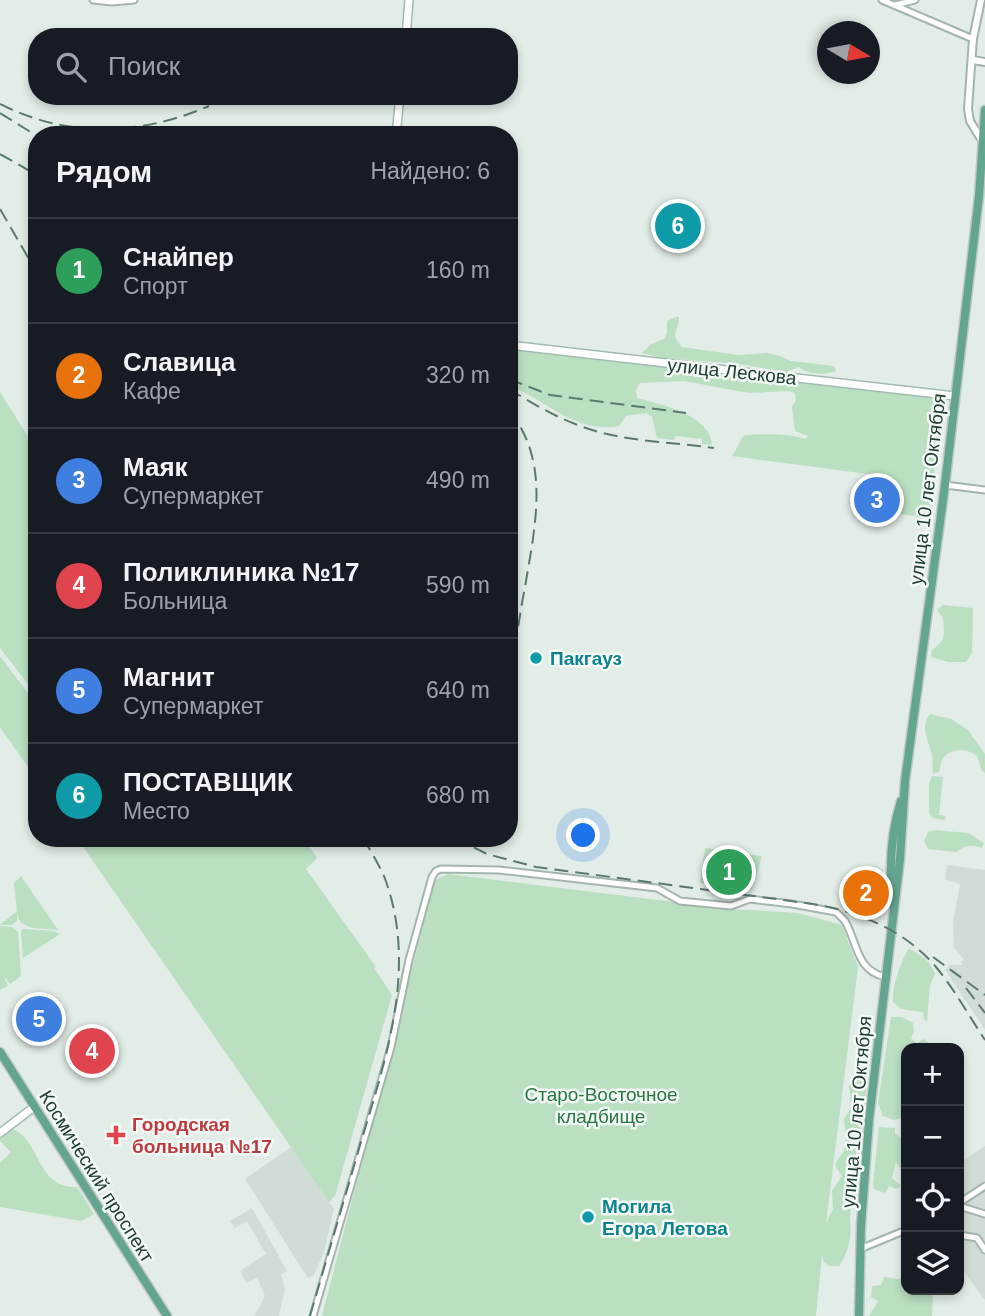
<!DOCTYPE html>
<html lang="ru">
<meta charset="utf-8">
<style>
:root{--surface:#171b24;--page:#242831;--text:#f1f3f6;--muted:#9ea1a6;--line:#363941;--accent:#f96e54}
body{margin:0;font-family:Helvetica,sans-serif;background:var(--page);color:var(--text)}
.controls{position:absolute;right:21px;bottom:21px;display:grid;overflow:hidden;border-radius:14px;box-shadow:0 4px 10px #0003}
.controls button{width:63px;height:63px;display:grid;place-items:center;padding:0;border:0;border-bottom:2px solid var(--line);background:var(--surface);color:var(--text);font:35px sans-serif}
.compass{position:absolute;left:817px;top:21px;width:63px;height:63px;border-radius:50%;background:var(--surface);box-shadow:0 4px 10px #0003;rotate:100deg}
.you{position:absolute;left:584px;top:836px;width:24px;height:24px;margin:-18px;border:5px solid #fff;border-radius:50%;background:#1a73e8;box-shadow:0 0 0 10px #1a73e833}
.badge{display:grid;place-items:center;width:46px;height:46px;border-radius:50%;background:var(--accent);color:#fff;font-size:23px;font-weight:700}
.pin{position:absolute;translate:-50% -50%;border:4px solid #fff;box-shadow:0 2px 7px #0006}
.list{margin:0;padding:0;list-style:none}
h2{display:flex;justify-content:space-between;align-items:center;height:91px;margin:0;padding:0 28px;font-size:30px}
h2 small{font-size:23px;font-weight:400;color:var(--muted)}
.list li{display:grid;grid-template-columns:46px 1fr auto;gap:21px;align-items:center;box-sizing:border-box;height:105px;padding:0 28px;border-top:2px solid var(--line)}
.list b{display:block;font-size:26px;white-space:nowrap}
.list p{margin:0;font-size:23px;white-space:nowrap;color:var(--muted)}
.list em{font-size:23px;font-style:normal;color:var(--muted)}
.icon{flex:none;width:38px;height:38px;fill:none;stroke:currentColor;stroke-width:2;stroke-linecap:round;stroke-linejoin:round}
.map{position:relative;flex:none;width:985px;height:1316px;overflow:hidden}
.search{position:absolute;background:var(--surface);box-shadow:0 4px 10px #0003;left:28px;top:28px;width:490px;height:77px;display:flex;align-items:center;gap:18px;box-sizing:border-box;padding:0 24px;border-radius:28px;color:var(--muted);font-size:26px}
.panel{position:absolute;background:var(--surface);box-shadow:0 4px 10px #0003;left:28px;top:126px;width:490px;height:721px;border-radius:28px}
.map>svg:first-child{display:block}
</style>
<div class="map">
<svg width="985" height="1316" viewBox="0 0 985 1316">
<rect width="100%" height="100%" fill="#e2ede7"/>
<!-- built -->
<path fill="#d0ddd6" d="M947 865 985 870V1030L945 970 950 965H962L961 962 964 960 954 947 953 923 960 884 945 879Z
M985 1146V1300L959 1265V1163Z
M291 1147 334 1209 324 1252 314 1275 308 1278 245 1179Z
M252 1208 287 1271 281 1274 285 1289 279 1316H254L265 1296 257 1278 246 1283 240 1271 266 1254 247 1221 235 1228 230 1221Z"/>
<!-- green -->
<path fill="#badfc1" d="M676 317H679C679 332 669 333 682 347L738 355 767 353 780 356 791 361 834 366 836 371C825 375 808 375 799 367L786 372 739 364 663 358 642 353 651 344 664 339 667 333V321Z
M509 347 932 396 943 405 928 518 918 522 916 516 873 511 875 500H881L883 476 732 456C738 449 738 441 745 435 766 434 785 433 806 439L808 436 795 431 792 407 796 400 795 393 789 391 749 393 684 381 640 383 636 390 637 398C660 404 711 415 712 445L702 444V439L675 436 674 440 657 438 652 417 646 413 626 416 619 426C575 434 546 400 509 385Z
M0 392 37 451V696L0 648Z
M943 605 973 608 972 653 966 662H948L931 657 932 650C947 640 944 634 943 617L938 612V609Z
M0 656 37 705V780L0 727Z
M930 714 951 719 968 730 985 754V773L982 771 977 756C969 749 953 748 945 756 941 760 940 767 939 772L933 774C932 767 933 761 932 755 929 741 919 727 930 714Z
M932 776 943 777 939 815 946 816 945 820 933 818 929 814V784Z
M934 830 968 833 984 843 982 848C970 844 966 845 956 852L928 849 924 841 928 832Z
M77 838H304L317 858 306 869 376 967 374 968 392 995 343 1168 335 1196 329 1202Z
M705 848 762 856 752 889 700 883Z
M448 874 731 909 798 913 842 925 858 967 826 1223 833 1209 832 1191 842 1176 836 1167V1162L844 1151 846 1137 844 1119 851 1107 849 1087 851 1078 856 1072H865L868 1075 862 1124 857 1140 850 1218C852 1235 849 1252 839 1266H829L824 1262 822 1255 816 1316H322L435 880Z
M21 876 58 930C42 928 20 931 17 914V921L12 925H0L17 911 14 883Z
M0 926 12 927 18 932 21 976 10 984 4 976 8 986 0 990Z
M23 929 54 931 60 934 23 958 21 932Z
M909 948C920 956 929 958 935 974L930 985 927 1021 924 1020 923 1012 901 1009 893 1002C892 986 901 961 909 948Z
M891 1017H902L913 1023 914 1032 911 1038 917 1044 923 1039 928 1042 927 1048H906V1116L894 1120 883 1116 878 1103Z
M879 1127 895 1128V1134L900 1137 906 1134 903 1168H900L896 1162 892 1178 901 1186 896 1189 889 1186 885 1193 874 1189 873 1183Z
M12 1129C41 1139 36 1189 77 1187L94 1214 81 1221 0 1207V1163L11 1152 0 1141V1137L8 1130Z
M906 1271V1290H933L932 1316H869L878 1301 871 1297 872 1286 881 1285 884 1277 897 1279 903 1278Z"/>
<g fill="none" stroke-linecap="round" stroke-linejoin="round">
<defs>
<path id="minor" d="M93 0 112 2 134 0
M882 0 973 39
M895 5 915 0
M945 485 985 490
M959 1203 985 1186
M959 1206 985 1214
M959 1235 977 1238 985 1250
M860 1249 906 1230
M313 1316 391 1047 409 960 432 877 436 871 441 869 499 870 657 888 680 901 731 906 750 899 792 904 836 912 845 921C858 944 856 970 885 977"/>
<path id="tertiary" d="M981 0 973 39 968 109 970 121 983 142
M973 60 985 62"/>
<path id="secondary" d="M406 37 409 0
M396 135 400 96
M509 345 955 396
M0 1133 34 1107"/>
<path id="primary" d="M892 895C889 862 891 833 901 801
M0 1052 167 1316
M859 1316 861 1225 869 1120 900 859 905 781 945 485 979 196 985 110"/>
</defs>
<!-- minor casing -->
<use href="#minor" stroke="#a4b5ae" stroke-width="9"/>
<!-- tertiary casing -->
<use href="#tertiary" stroke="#a4b5ae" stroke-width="10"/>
<!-- secondary casing -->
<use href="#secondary" stroke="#a2bcb1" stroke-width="10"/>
<!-- primary casing -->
<use href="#primary" stroke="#c1c9c6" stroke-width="11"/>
<!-- minor -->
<use href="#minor" stroke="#fff" stroke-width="5"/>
<!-- tertiary -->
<use href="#tertiary" stroke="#fff" stroke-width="6"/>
<!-- secondary -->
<use href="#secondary" stroke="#fff" stroke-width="7"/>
<!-- primary -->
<use href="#primary" stroke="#64a58f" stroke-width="8"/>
<!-- rail -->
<path stroke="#5b7a6f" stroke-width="2" stroke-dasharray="14 7" stroke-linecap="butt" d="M0 104C67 138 140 136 209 106
M0 113 37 136
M275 135 278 134
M0 154 37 175
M0 209 37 273
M509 379 550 395 686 413
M509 389C533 404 559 419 586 428 626 442 673 442 714 448
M509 410C551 462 535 526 525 587 518 622 514 658 509 694
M512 722 517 683
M455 838 487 854 536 867 813 904C859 912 905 930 936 967 955 990 969 1016 985 1040
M933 957 985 995
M966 988 985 1013
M310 1316C327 1258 344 1200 361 1142 387 1055 418 965 384 876 378 863 370 850 363 838"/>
</g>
<!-- markers -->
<g fill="#0f9aa8" stroke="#f3f9f5" stroke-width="2.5">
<circle cx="536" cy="658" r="7"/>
<circle cx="588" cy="1217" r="7"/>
</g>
<path fill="#e0444e" stroke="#f3f9f5" stroke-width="2.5" d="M112.5 1124.5h7v7h7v7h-7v7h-7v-7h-7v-7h7z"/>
<g text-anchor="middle" stroke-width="5" stroke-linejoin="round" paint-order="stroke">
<!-- street labels -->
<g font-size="19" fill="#213f34" stroke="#f3f9f5">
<text transform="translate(732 371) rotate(6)" y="7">улица Лескова</text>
<text transform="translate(927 489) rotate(-83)" y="7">улица 10 лет Октября</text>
<text transform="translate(856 1112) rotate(-85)" y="7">улица 10 лет Октября</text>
<text transform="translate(97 1176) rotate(58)" y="7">Космический проспект</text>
</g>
<!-- culture labels -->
<g font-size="19" font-weight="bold" fill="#0d838f" stroke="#f3f9f5" text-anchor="start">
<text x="550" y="665">Пакгауз</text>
<text x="602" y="1213">Могила<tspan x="602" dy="22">Егора Летова</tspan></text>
</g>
<!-- park labels -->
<g font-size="19" fill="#297841" stroke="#f3f9f5">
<text x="601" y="1101">Старо-Восточное<tspan x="601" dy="22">кладбище</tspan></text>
</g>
<!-- health labels -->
<g font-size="19" font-weight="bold" fill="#be3a42" stroke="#f3f9f5" text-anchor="start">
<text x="132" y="1131">Городская<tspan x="132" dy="22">больница №17</tspan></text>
</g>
</g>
</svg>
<div class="controls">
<button>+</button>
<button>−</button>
<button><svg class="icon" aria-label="locate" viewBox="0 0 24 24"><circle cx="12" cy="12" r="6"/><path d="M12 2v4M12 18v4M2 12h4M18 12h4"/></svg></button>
<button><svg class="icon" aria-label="layers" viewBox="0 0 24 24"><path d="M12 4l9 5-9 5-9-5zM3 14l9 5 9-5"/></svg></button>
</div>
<svg class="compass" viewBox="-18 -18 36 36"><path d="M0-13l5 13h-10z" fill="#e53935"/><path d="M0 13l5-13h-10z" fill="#9ea1a6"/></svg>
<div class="you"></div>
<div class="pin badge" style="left:729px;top:872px;background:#2e9e5b">1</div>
<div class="pin badge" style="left:866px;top:893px;background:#e8710a">2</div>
<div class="pin badge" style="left:877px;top:500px;background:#3f7fe0">3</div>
<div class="pin badge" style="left:92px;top:1051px;background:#e0444e">4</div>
<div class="pin badge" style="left:39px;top:1019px;background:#3f7fe0">5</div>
<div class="pin badge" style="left:678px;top:226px;background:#0f9aa8">6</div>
<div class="search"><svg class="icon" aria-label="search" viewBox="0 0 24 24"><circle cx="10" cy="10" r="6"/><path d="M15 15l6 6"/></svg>Поиск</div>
<section class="panel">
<h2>Рядом<small>Найдено: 6</small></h2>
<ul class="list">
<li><span class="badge" style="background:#2e9e5b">1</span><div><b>Снайпер</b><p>Спорт</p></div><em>160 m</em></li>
<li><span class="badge" style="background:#e8710a">2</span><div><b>Славица</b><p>Кафе</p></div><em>320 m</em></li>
<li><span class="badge" style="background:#3f7fe0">3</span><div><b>Маяк</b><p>Супермаркет</p></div><em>490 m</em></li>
<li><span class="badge" style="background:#e0444e">4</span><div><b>Поликлиника №17</b><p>Больница</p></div><em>590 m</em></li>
<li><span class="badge" style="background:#3f7fe0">5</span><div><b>Магнит</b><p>Супермаркет</p></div><em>640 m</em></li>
<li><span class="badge" style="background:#0f9aa8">6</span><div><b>ПОСТАВЩИК</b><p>Место</p></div><em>680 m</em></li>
</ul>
</section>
</div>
